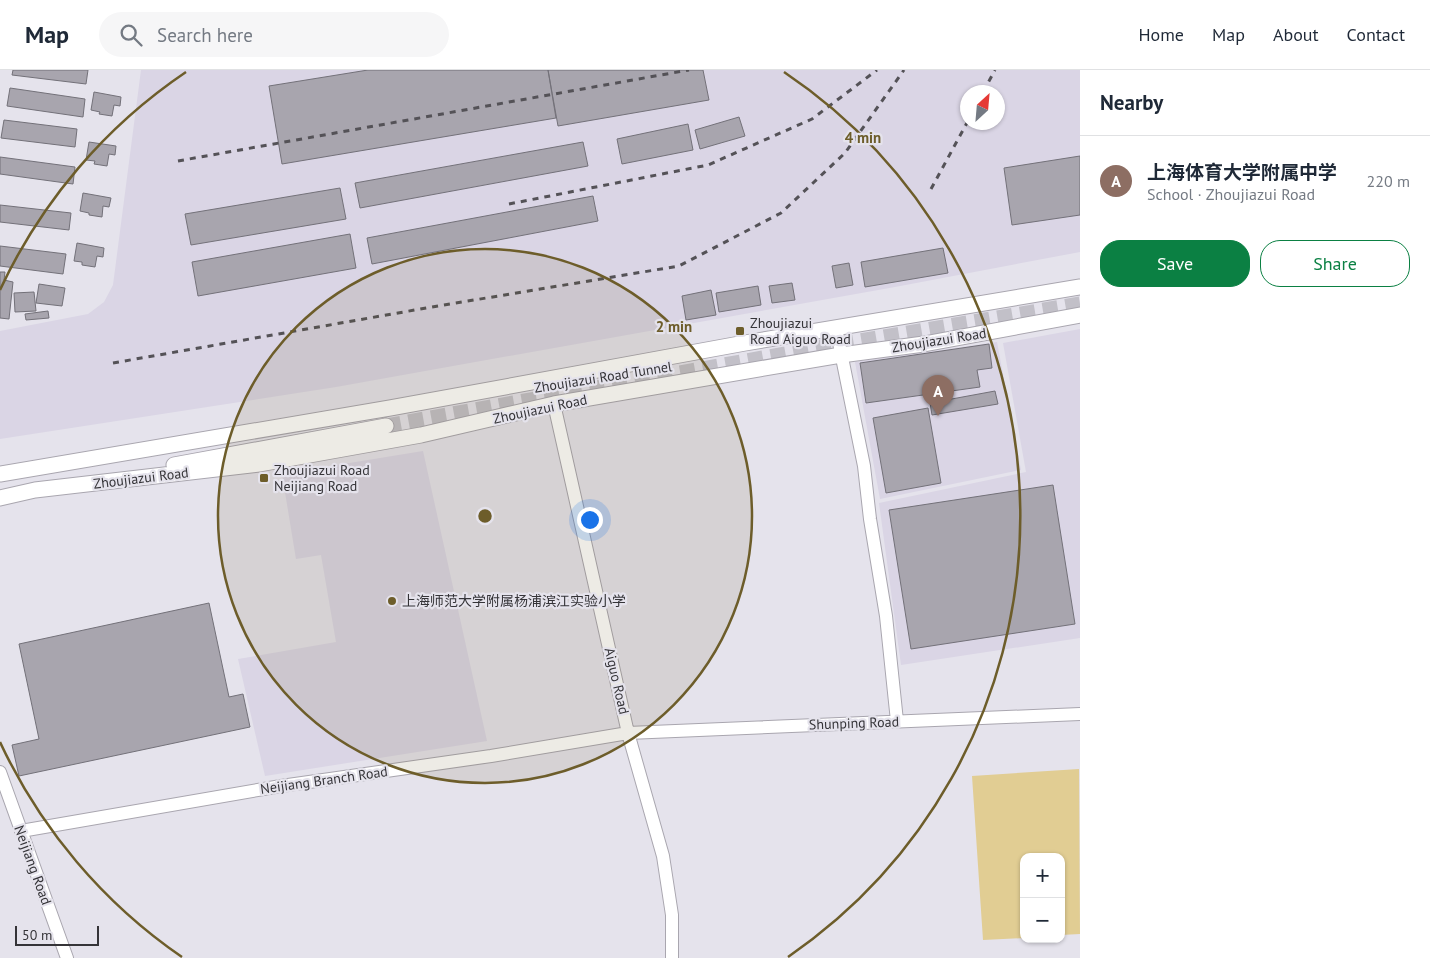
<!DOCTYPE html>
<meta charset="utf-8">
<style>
:root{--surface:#fff;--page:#f6f6f7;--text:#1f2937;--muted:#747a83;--line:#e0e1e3;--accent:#0b8043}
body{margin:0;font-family:"PT Sans","Noto Sans SC",sans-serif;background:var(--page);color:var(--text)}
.controls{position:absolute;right:15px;bottom:15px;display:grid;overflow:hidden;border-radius:10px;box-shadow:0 1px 4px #0004}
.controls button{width:45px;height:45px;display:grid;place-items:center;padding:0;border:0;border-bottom:1px solid var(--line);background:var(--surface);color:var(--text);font:25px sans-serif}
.compass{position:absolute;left:960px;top:15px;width:45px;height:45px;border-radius:50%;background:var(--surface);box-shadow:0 1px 4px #0004;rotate:26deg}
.scale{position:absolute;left:15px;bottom:12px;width:84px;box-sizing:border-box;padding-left:5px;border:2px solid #353438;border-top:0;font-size:14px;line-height:18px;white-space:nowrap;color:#353438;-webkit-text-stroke:4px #e5e3ec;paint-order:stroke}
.you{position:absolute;left:589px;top:449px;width:18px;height:18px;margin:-12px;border:4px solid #fff;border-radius:50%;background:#1a73e8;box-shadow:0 0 0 8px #1a73e833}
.badge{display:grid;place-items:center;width:32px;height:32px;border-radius:50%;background:var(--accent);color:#fff;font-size:16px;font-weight:700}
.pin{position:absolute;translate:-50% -41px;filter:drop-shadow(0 1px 2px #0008)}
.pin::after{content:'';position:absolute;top:26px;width:18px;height:15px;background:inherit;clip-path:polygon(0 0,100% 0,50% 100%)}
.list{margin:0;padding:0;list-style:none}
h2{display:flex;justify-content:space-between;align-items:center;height:65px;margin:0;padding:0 20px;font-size:21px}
h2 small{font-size:16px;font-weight:400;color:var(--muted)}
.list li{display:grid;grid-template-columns:32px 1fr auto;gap:15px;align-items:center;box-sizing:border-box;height:90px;padding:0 20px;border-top:1px solid var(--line)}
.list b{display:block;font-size:19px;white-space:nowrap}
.list p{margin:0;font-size:16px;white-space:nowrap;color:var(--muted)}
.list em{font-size:16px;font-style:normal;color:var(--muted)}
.actions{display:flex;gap:10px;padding:15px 20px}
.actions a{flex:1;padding:11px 0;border:1px solid var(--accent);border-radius:20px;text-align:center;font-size:18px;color:var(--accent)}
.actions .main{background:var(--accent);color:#fff}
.icon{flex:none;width:28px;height:28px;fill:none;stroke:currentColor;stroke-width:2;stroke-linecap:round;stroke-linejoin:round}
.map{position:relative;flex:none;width:1080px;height:888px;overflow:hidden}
header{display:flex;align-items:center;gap:30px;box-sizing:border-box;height:70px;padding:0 25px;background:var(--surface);border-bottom:1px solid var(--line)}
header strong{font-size:24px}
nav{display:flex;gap:28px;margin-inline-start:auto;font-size:18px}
.search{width:350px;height:45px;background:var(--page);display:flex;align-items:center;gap:12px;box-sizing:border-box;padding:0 18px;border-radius:28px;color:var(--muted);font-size:19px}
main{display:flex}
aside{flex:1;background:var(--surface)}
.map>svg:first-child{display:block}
</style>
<header>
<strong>Map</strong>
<div class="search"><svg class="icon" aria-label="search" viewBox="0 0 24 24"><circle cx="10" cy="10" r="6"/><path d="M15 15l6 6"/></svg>Search here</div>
<nav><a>Home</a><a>Map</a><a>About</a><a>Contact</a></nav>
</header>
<main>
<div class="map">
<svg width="1080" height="888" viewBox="0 0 1080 888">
<rect width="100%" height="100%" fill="#e5e3ec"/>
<!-- built -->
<path fill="#dad5e5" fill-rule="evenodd" d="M141 0H1080V182L895 217 336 317 0 369V261L88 244 104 232 113 215ZM968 22H998V52H968Z
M1080 259V568L901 595 879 433 1026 402 1003 273Z
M997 272 1021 400 880 429 855 292Z
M423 381 487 671 265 706 238 589 336 572 321 485 296 489 282 404Z"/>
<!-- green -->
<path fill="#e1cd93" d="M1079 699 1080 864 1061 865V787H1024V868L983 870 972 706Z"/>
<!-- building -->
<path fill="#a8a5ae" stroke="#737179" d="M13 0H88L86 14 12 5Z
M368 0H548L556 48 282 94 269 16Z
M548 0H703L709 30 558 56Z
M10 18 85 29 83 47 7 36Z
M94 22 121 27 120 36 114 35 112 46 99 44 100 42 91 40Z
M739 47 745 66 700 79 695 60Z
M4 50 77 59 75 77 1 68Z
M688 54 693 80 622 94 617 69Z
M89 72 116 76 115 85 109 84 107 96 94 94 95 91 86 90Z
M583 72 588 96 360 138 355 113Z
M1080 86V145L1012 155 1004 98Z
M0 87 75 97 73 114 0 104Z
M340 118 346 149 191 175 185 144Z
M83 123 111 128 109 137 103 136 102 147 89 145V143L80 141Z
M593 126 598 151 372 194 367 168Z
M0 135 71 143 69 160 0 152Z
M350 164 356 198 198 226 192 192Z
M77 173 104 178 103 187 97 186 95 197 82 195V192L74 191Z
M0 176 66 184 63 204 0 196Z
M943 178 948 203 865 217 861 192Z
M849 193 853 215 836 218 832 196Z
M0 202H5L4 210 13 212 9 249 0 248Z
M792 213 795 230 772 233 769 216Z
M39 214 65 218 62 236 36 233Z
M758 216 761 235 719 242 716 223Z
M711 220 716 245 686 250 682 226Z
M34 222 36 241 15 242 14 223Z
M48 241 49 248 26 250 25 244Z
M989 274 992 298 977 300 980 317 866 333 860 293Z
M995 321 998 334 932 345 930 333Z
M928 338 941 413 886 423 873 348Z
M1053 415 1075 554 911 579 889 440Z
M209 533 229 627 243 624 250 657 19 706 12 675 39 669 19 574Z"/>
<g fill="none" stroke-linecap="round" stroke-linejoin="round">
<!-- major-tunnel -->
<path stroke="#c2c0c8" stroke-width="15" stroke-dasharray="15 8" stroke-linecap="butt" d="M386 356 818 278 1080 234"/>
<defs>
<path id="minor" d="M836 258 864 396 870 449 886 546 897 651
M554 334 628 663 663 786 672 845V888
M0 702 67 888
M21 761 281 716 491 686 628 663 1080 644"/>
<path id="major" d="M174 395 386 356
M0 404 390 338 745 273 1080 217
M0 428 35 420 259 394 421 365 554 334 841 285 924 274 1080 245"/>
</defs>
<!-- minor casing -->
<use href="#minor" stroke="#a9a6af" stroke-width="14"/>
<!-- major casing -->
<use href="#major" stroke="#a9a6af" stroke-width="17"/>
<!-- minor -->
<use href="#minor" stroke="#fff" stroke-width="12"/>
<!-- major -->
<use href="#major" stroke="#fff" stroke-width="15"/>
<!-- rail -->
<path stroke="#545257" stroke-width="3" stroke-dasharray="6 6" stroke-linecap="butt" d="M983 22 995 0
M178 91 689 0
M931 119 968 51
M509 134 708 95 812 49 877 0
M113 293 432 237 679 196 781 143 845 83 904 0"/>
</g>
<!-- distance rings -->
<circle cx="485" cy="446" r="267" fill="#6d5d2a" fill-opacity=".12"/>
<g fill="none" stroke="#6d5d2a" stroke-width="2.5">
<circle cx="485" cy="446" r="267"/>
<path d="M182 887A535 535 0 0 1 0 672M0 220A535 535 0 0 1 186 2M784 2A535 535 0 0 1 788 887"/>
</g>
<!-- markers -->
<g fill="#6d5d2a" stroke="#e5e3ec" stroke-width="2">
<rect x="735" y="256" width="10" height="10" rx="2.5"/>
<rect x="259" y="403" width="10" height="10" rx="2.5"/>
<circle cx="392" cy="531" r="5"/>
</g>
<g text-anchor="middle" stroke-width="4.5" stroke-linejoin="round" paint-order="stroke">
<!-- poi labels -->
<g font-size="14" fill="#353438" stroke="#e5e3ec" text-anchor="start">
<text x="750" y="258">Zhoujiazui<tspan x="750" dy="16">Road Aiguo Road</tspan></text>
<text x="274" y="405">Zhoujiazui Road<tspan x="274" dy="16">Neijiang Road</tspan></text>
<text x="402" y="536">上海师范大学附属杨浦滨江实验小学</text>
</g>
<!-- street labels -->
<g font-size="14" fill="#353438" stroke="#e5e3ec">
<text transform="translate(939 270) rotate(-9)" y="5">Zhoujiazui Road</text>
<text transform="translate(603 307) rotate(-9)" y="5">Zhoujiazui Road Tunnel</text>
<text transform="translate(540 339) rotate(-12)" y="5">Zhoujiazui Road</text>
<text transform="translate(141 408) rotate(-7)" y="5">Zhoujiazui Road</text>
<text transform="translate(617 611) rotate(77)" y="5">Aiguo Road</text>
<text transform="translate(854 653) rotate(-2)" y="5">Shunping Road</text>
<text transform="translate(324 710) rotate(-8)" y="5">Neijiang Branch Road</text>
<text transform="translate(33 795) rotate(70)" y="5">Neijiang Road</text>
</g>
</g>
<circle cx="485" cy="446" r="8" fill="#6d5d2a" stroke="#e5e3ec" stroke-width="2.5"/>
<g font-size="15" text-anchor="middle" font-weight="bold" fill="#6d5d2a" stroke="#e5e3ec" stroke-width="4.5" stroke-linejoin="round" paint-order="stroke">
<text x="863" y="73">4 min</text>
<text x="674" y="262">2 min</text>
</g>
</svg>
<div class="controls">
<button>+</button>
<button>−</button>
</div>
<svg class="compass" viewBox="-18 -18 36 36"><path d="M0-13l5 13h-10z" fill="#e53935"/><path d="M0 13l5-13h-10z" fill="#747a83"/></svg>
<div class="scale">50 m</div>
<div class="you"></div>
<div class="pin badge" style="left:938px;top:346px;background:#8d6e63">A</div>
</div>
<aside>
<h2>Nearby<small></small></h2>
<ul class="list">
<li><span class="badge" style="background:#8d6e63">A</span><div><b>上海体育大学附属中学</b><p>School · Zhoujiazui Road</p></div><em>220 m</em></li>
</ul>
<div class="actions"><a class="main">Save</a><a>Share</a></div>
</aside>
</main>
